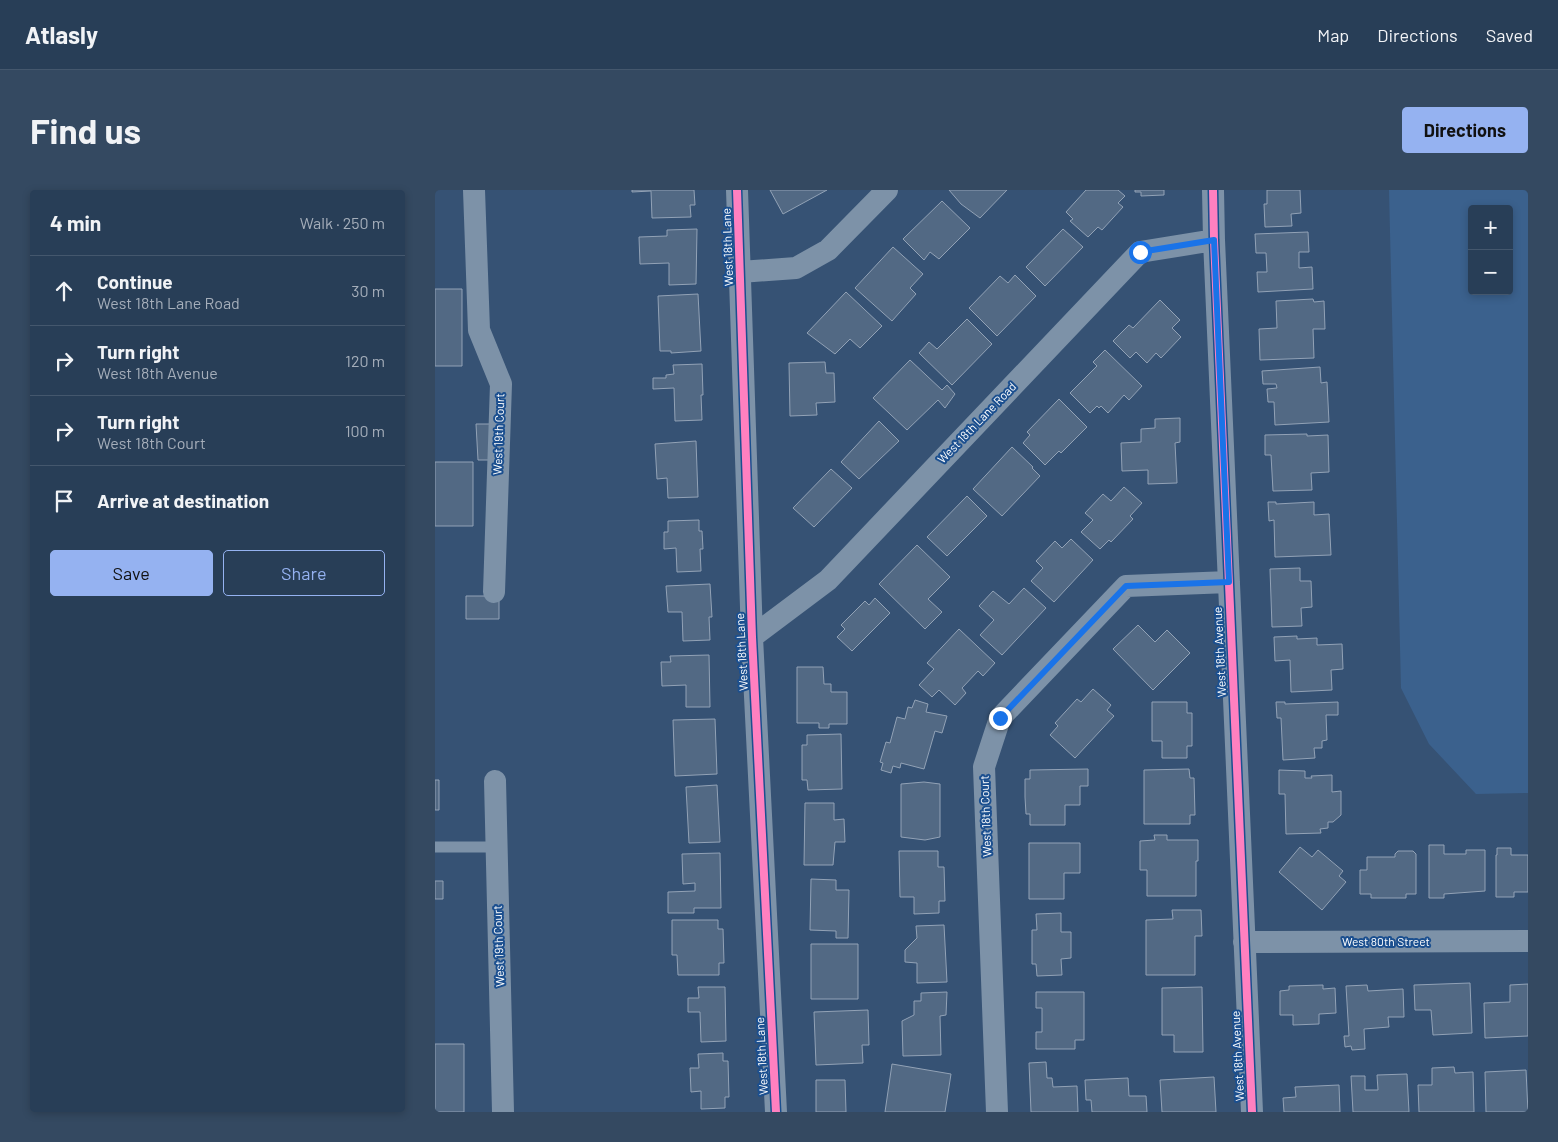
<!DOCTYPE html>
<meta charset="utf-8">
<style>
:root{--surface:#283e57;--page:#344961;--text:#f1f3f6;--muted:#a5aeba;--line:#44576d;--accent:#95b2f1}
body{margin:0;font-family:Barlow,sans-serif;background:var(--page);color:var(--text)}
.controls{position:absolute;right:15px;top:15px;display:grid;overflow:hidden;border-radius:5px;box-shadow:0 2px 8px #0003}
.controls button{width:45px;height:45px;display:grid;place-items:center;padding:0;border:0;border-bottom:1px solid var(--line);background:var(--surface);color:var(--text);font:25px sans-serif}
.stop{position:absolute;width:15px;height:15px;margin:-11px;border:4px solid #1a73e8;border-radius:50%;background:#fff}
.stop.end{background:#1a73e8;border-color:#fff;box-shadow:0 1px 5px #0008}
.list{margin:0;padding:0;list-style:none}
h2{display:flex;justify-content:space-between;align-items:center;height:65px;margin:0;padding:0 20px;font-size:21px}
h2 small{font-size:16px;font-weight:400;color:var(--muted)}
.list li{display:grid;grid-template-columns:32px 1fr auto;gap:15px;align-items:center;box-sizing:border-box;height:70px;padding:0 20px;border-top:1px solid var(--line)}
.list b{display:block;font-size:19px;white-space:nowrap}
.list p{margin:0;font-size:16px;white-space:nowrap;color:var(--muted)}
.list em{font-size:16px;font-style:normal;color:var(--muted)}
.actions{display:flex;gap:10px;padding:15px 20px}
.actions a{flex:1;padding:11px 0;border:1px solid var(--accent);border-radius:5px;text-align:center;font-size:18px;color:var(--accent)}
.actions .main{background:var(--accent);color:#111}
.icon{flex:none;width:28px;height:28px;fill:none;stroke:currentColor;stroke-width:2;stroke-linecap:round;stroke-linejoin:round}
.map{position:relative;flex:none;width:1093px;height:922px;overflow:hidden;border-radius:5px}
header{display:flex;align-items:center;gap:30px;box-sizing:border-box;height:70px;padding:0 25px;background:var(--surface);border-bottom:1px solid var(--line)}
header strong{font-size:24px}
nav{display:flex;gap:28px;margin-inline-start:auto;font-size:18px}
.intro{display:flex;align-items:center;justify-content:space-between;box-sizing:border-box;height:120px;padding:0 30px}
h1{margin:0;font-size:35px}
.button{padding:12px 22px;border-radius:5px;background:var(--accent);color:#111;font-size:18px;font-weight:700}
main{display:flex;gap:30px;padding:0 30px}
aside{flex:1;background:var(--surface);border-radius:5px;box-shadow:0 2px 8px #0003}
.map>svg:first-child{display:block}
</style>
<header>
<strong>Atlasly</strong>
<nav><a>Map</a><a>Directions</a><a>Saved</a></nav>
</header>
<div class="intro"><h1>Find us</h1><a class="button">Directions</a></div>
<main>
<aside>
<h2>4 min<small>Walk · 250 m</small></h2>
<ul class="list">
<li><svg class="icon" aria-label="ahead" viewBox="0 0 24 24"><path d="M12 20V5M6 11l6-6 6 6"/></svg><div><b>Continue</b><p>West 18th Lane Road</p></div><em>30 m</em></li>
<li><svg class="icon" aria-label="right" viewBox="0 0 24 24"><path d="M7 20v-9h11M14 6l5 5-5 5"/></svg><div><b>Turn right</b><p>West 18th Avenue</p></div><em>120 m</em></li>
<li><svg class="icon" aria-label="right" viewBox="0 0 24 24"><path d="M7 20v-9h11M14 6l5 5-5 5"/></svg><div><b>Turn right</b><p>West 18th Court</p></div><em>100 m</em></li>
<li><svg class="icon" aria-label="arrive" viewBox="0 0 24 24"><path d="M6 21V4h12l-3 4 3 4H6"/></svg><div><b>Arrive at destination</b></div></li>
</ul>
<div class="actions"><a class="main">Save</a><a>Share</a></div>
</aside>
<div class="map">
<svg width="1093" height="922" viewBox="0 0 1093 922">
<rect width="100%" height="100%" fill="#365274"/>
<!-- water -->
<path fill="#3b618d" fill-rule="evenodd" d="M954 0H1093V603L1041 604 994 554 966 498ZM1037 19H1074V101H1037Z"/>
<!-- building -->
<path fill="#526984" stroke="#92a2b6" d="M197 0H259L260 15H255L256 27 217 28 216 1 197 2Z
M335 0H392L348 24Z
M514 0H572L545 28 526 14Z
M651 0H683L690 6 683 13 688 17 667 40 663 37 653 47 635 31 638 29 631 22Z
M700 0H729V5L706 6V2H700Z
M832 0H865L866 23 856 24 857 36 830 37 829 14H832Z
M507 11 535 38 504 69 495 62 489 70 468 49Z
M262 39 261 94 234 95V73L205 74 204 47 232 46V40Z
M628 39 648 57 610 96 591 77Z
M873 42 874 62H864V78L877 77 878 99 823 102 822 82H832L831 63H821L820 44Z
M458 57 488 84 475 98 481 104 457 131 420 98Z
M580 85 601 106 562 146 534 118 565 86 573 93Z
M0 99H27V176H0Z
M411 102 447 136 425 158 415 149 400 164 372 143Z
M263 104 266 161 236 163V161H225L223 106Z
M878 109 879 112 889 111 890 139H878L879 168 825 170 824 139 842 138 841 111Z
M725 110 745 130 737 138 746 147 726 168 721 163 712 173 701 162 695 168 678 151 694 135 698 138Z
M532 129 557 154 517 195 484 163 494 152 502 159Z
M670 160 707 196 694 210 689 205 673 223 666 216 664 218 662 216 655 223 635 203 662 176 658 172Z
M475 170 507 200 512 195 520 204 510 218 503 210 472 240 438 208Z
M390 172 391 183H399L400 212 381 213 382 225 355 226 354 173Z
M267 174 268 205H266L267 230 240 231 239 198 218 199V188H231V185L239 184 238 175Z
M885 177 886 193 892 192 894 232 840 235 839 212H833L832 199 842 198 841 194H828L827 181Z
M624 209 652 237 626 263 624 261 610 275 588 253 595 245 592 242Z
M745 228V252L740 253 742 293 713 294V280L687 281 686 253 706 252V239L720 238V229Z
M444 231 464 251 424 289 406 272Z
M41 234H55L57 270H43Z
M872 244V246L893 245 894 282 876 283 877 300 838 301 836 265H830V245Z
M261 251 263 307 233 308 232 288 222 289 220 254Z
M577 257 598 277 597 278 605 286 567 326 538 299Z
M0 272H38V336H0Z
M396 279 417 298 379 337 358 318Z
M689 297 707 313 695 326 698 329 676 352 674 350 665 359 646 342 658 330 650 323 668 304 676 311Z
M532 306 552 326 512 366 492 347Z
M833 312H841V314L879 312V325L894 324 896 365 840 367 839 330 834 331Z
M264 330V341H267L268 359H265L266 381 242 382 241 358 229 359V342H233V331Z
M636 349 658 370 619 412 596 391 608 378 601 371 620 351 627 358Z
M482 355 515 387 493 409 507 422 490 439 444 394Z
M865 378V391H876L877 417 866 418 867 436 837 437 835 379Z
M275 394 277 427H274L275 450 248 451 247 422H233L231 396Z
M589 398 611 418 567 465 545 445 559 430 544 416 558 401 574 414Z
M31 406H64V429H31Z
M440 408 455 423 417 461 402 447 410 439 406 435 430 411 434 415Z
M703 435 720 452 732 440 755 463 718 500 678 459Z
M524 439 560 473 548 486 543 481 527 498 531 503 520 515 504 500 497 507 484 495 499 479 492 473Z
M862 446V449L882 448V455L907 454 908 479 896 480 897 500 856 502 855 470 840 471 839 447Z
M274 465 275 517H251V495L227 496 226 472H236L235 466Z
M362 477H388L389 494H396V502H412V534H394V538H384V533H362Z
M658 499 676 515 672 520 679 526 640 568 615 545 623 536 620 533 642 509 646 512Z
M480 510 493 514 491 522 512 526 507 543 500 541 489 579 466 573 465 578 458 576 456 583 446 580 448 573 445 572 451 552 455 553 462 527 470 529 473 517 477 518Z
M717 512H752V523H757V556H752V568H727V551H717Z
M841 512H850V514L903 512V525H891L892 550 887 551V558H879L880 568 848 570 846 528H842Z
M280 529 282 584 240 586 238 530Z
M406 544 407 599 373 600 372 590H367V555H372V545Z
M653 579V596H645V615H630V635H595V624H591L590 607V589H595V580Z
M754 579 755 588H759L760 625H755V634H709V580Z
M844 580 870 581V588H877L876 586 897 585V602L906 601V625L898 632H893V638L885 639 886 643 851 644 850 604H844Z
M0 590H4V620H0Z
M489 592 505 594V647L490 650 466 647V594Z
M282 595 285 652 254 653 251 597Z
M370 613H399V630L409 629 410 652H400L398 675H369Z
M719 645H732V650H763V671H761V706H712V680H705V651L720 650Z
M594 653H645V683H629V709H594Z
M994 655H1009V664H1031V660H1050V701L1009 704V708H994Z
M865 657 877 667 883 660 908 681 904 686 911 692 887 720 844 682Z
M1062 658H1076V665H1093V702H1079V707H1061V665H1062Z
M464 661H503V677H509L510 711H504V723L479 724V707H465Z
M963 661H978L981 664V704H971V708H936V704H925V680H932V667H960V664Z
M285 663 286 718H259V723H233V702L260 701V693L248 694 247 664Z
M376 689 401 690V700H414L413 748H401V741L375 740Z
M0 691H8V709H0Z
M737 720H766L767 746H760V785H711V730L738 729Z
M626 723V742H636V768L626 769 627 785 602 786 601 774H597V740H602L601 724Z
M237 730H283V739H288L289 773H284V785H243L242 765H237Z
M509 735 512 792 482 793V773L470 772V760L482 748 481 736Z
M376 754H423V809H376Z
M1035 793 1037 843 998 845 996 820H980L979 795Z
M1093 794V846L1050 848 1049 813 1075 812V795Z
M888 795V799L900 798 901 823 884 824V834L858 835V825H845V801L854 800V796Z
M932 795 933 801 968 799 969 827H953L954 837 929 839 930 859 917 860 916 856 910 857 909 846H914L911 796Z
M263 797H290L291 851 266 852 265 822H253V808H264Z
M767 797 768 862H739V845H727V798Z
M512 802 511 825 505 826 506 865 468 866 467 831 479 825V811H486V803Z
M601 802H649V850H640V859H601V842H607V818H601Z
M433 820 434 855H427L428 873 381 875 379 822Z
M0 854H29V922H0Z
M288 863V871H293L294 907H290V918L266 919V901L256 902 255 878H264L263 864Z
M611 872 612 888H617L618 897 642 896 643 922H596L594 873Z
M457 874 516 884 510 922H450Z
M1019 877 1020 883 1038 882 1039 922H984L983 895H997V878Z
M1091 880 1093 922H1051L1050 882Z
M972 884 974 922H918L916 886H930V900H943L942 885Z
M779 887 781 922H727L725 890Z
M693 888 694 906H711L712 922H657L656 910H651L650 890Z
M381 890H410L411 922H381Z
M904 895 905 922H849L848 908 861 907 860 897Z"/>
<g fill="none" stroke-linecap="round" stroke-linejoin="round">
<!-- lane -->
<path stroke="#7d92a8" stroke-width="11" d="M0 657H61"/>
<!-- street -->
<path stroke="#7d92a8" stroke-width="22" d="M39 0 44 140 66 194 59 402
M302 0 317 447 341 922
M778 0 779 50 817 922
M305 82 361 78 393 60 452 0
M317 447 393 390 705 62 779 50
M60 591 68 922
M809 752 1093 751
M562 922 549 577 565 528 691 396 794 392"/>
<defs>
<path id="cycleway" d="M302 0 317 447 341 922
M778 0 779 50 817 922"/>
</defs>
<!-- cycleway casing -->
<use href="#cycleway" stroke="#1b4f8f" stroke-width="11"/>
<!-- cycleway -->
<use href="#cycleway" stroke="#ff80c0" stroke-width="8"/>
</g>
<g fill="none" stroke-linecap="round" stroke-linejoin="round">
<!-- route -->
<path stroke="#1a73e8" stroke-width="6" d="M565 528 691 396 794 392 779 50 705 62"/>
</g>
<g text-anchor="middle" stroke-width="4" stroke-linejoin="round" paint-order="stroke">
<!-- street labels -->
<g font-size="12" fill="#fff" stroke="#1b4f8f">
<text transform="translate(293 57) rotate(-92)" y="4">West 18th Lane</text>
<text transform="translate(542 233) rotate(-46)" y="4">West 18th Lane Road</text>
<text transform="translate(64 244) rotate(-88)" y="4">West 19th Court</text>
<text transform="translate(307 462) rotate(-93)" y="4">West 18th Lane</text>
<text transform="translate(785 462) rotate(-93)" y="4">West 18th Avenue</text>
<text transform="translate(551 626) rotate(-92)" y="4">West 18th Court</text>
<text x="951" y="756">West 80th Street</text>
<text transform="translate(64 756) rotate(-92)" y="4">West 19th Court</text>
<text transform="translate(327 866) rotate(-93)" y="4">West 18th Lane</text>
<text transform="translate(803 866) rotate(-93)" y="4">West 18th Avenue</text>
</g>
</g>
</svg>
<div class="controls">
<button>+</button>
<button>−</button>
</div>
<div class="stop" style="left:705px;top:62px"></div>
<div class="stop end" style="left:565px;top:528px"></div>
</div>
</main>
